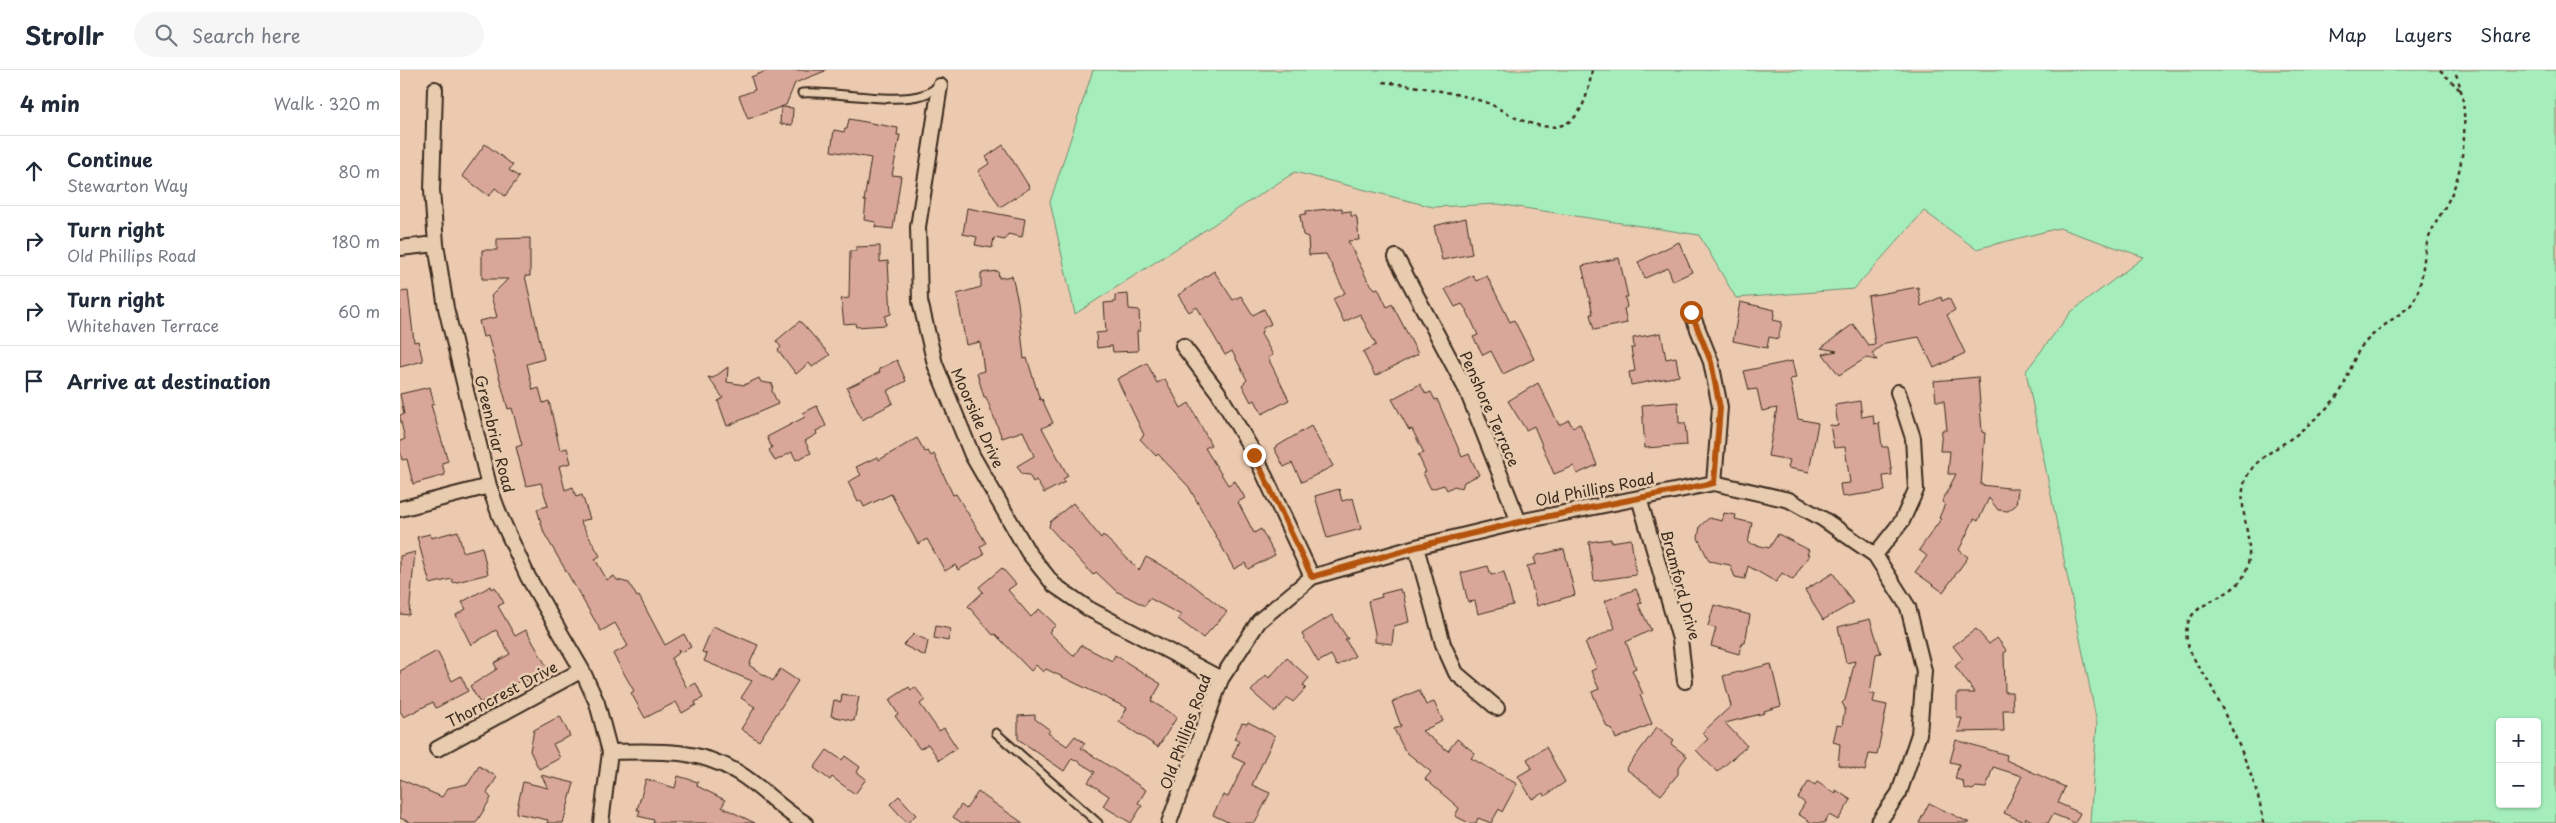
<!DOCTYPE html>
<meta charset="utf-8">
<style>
:root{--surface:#fff;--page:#f6f6f7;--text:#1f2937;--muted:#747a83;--line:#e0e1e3}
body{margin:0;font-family:"Playpen Sans",sans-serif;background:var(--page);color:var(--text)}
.controls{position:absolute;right:15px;bottom:15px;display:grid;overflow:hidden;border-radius:5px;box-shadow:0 1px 4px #0004}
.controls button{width:45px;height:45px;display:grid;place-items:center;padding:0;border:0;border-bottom:1px solid var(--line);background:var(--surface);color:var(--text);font:25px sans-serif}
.stop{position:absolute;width:15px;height:15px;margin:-11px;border:4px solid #b45309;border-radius:50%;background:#fff}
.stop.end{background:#b45309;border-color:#fff;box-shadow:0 1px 5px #0008}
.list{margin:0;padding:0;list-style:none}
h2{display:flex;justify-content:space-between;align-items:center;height:65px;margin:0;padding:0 20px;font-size:21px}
h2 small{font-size:16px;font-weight:400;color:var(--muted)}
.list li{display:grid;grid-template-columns:32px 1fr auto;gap:15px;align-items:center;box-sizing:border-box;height:70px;padding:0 20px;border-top:1px solid var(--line)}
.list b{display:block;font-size:19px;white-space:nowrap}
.list p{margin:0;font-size:16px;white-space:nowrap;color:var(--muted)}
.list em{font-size:16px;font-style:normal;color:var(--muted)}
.icon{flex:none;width:28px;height:28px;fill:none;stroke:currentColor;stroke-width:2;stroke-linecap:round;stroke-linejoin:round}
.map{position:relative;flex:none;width:2156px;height:753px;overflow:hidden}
header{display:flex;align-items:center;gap:30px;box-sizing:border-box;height:70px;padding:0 25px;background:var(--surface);border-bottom:1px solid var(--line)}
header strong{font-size:24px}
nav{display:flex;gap:28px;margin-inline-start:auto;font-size:18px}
.search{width:350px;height:45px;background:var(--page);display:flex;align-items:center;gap:12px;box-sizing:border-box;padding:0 18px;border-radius:28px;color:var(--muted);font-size:19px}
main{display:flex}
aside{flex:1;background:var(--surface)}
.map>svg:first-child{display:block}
</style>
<header>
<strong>Strollr</strong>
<div class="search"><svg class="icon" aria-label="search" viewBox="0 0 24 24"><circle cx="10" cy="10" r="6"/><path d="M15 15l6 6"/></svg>Search here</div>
<nav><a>Map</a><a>Layers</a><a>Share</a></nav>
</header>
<main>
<aside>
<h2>4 min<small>Walk · 320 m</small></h2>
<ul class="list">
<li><svg class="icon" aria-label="ahead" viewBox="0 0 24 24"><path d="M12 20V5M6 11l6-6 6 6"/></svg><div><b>Continue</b><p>Stewarton Way</p></div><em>80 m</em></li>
<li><svg class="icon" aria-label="right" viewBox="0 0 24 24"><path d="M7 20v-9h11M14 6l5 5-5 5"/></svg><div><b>Turn right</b><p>Old Phillips Road</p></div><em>180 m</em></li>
<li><svg class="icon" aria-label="right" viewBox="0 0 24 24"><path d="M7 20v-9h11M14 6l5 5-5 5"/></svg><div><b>Turn right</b><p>Whitehaven Terrace</p></div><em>60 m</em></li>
<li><svg class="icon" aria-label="arrive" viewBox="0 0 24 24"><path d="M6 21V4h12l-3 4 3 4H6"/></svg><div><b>Arrive at destination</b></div></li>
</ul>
</aside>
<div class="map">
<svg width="2156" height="753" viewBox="0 0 2156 753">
<rect width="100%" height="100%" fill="#eccab0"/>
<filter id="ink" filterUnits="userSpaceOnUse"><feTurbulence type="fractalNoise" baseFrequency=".02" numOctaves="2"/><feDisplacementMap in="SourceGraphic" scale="10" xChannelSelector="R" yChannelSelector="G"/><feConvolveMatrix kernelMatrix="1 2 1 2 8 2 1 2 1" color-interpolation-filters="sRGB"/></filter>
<g filter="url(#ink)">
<!-- green -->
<path fill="#a5eebc" stroke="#708c6d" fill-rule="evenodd" d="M693 0H2156V753H1690L1697 653 1626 301 1671 242 1744 187 1659 158 1576 179 1524 141 1454 219 1336 228 1299 165 1098 134 1033 137 895 102 675 244 650 132ZM2100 652H2137V734H2100Z"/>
<!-- building -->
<path fill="#d9a799" stroke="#3b2a1e" d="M369 0H425V1L395 13 386 35 348 49 339 26 355 20 351 7Z
M381 37 393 38 392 55 380 54Z
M449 49 498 58 497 65H500L492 105 501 106 493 159 475 157 476 152 464 150 466 131H464L471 88 431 81 434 60 444 62 445 59H447Z
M85 74 113 95 109 100 119 107 105 126 95 118 89 126 62 106Z
M603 75 630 118 600 137 578 101 590 93 586 87Z
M567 138 625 149 622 167 608 164 605 170 594 168 592 178 575 175 577 167 563 164Z
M942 138V142L951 141V146H956L957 149 959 170 948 171 968 211 975 219 978 218 987 237 992 234 1018 284 975 306 963 282 976 275 960 244 944 252 933 229 945 223 926 184 909 185 908 167 903 165 900 145 906 144V141Z
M1066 148 1072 184 1042 190 1034 156Z
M130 168V206H125L144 289 127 294 133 320 139 318 143 333 149 331 160 380 167 378 171 393 159 396 165 420 173 417 176 427 182 425 190 449 180 451 200 486 195 489 207 510 214 506 217 510 229 513 237 527 239 526 265 575 284 564 291 577 282 582 278 580 279 583 271 588 287 618 296 613 303 628 295 632 296 635 282 643 276 632 245 648 231 623 234 621 213 584 228 576 215 553 201 561 144 463 137 439 148 436 141 413 126 416 116 377 122 375 112 338 108 339 88 266 83 267 79 251 97 247 91 226 108 209H82V180H97V169Z
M1279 172 1292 202 1273 211 1268 198 1245 208 1238 192Z
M480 176V192L488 191 491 244 485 246 486 255 456 257 455 253 444 254 441 229 449 228 450 181H456V177Z
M1219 188 1228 227H1225L1227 237 1224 239 1227 253 1194 260 1190 244H1193L1182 196Z
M598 201 599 208 612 206 618 232 624 289 627 288 640 330 642 329 653 353 642 358 668 406 663 409 665 412 644 423 636 410 633 412 629 405 622 404 617 396 634 386 623 361 602 368 586 327H584L577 303 584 301 580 272 566 275 557 224 581 217V203Z
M814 201 833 230 841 226 853 245 864 239 871 254 863 258 861 264 873 285 868 288 889 330 862 344 855 330 851 332 842 315 847 310 832 281 825 285 797 237 789 242 778 225Z
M1073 205 1076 211 1087 206 1110 252 1114 250 1134 289 1103 304 1091 281 1083 285 1073 267 1078 265 1067 241 1062 234 1055 237 1045 219Z
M1518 217 1521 236 1541 227 1542 231 1549 228 1555 240 1547 245 1565 283 1534 298 1519 267 1485 273 1472 283 1477 290 1466 288 1439 305 1423 284 1437 281 1421 278 1453 254 1468 275 1475 274 1468 226Z
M8 221 14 272 18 271 23 291 0 297V222Z
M728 224 729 239 739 240 740 261H737L738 281 713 282 712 276 697 278 696 263 706 262 704 233 715 232V225Z
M1340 232 1375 240 1373 250 1382 252 1378 269 1369 267 1367 278 1333 271Z
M400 251 430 285 412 297 409 293 396 304 378 280 381 277 376 271Z
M1261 263 1266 289 1276 287 1279 306 1231 315 1229 302 1235 301 1231 278H1234L1233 268Z
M497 290 506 311 487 321 493 333 462 350 447 318 480 302 479 299Z
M1392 291 1396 308 1390 309 1398 349 1418 353 1409 402 1388 398 1390 390 1368 386 1377 338 1362 341 1357 319 1349 320 1344 301Z
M747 293 757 313 765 309 781 338 789 333 811 375 805 378 828 415 835 411 845 428 838 432 854 463 861 459 875 485 848 499 845 493 834 499 789 417 758 384 756 386 740 369 744 365 717 309Z
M328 297 327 312 344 315 359 308 361 312 373 314 372 321 378 334 327 356 318 331 323 328 308 307 313 308Z
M1578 307 1582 362 1585 363 1581 415 1618 419 1616 435 1608 441 1598 440 1589 428 1578 451 1574 449 1559 480 1568 487 1543 522 1515 502 1527 486 1519 480 1541 449 1539 448 1545 434 1542 432 1556 404H1548L1550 381H1540L1542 360H1547L1544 331H1536L1534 311Z
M1138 313 1159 355 1169 350 1172 357 1180 354 1197 395 1177 404 1174 396 1154 404 1134 356 1126 360 1108 331Z
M1020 314 1026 324 1031 322 1035 330 1037 329 1062 387 1069 384 1079 405 1064 412 1062 418 1054 416 1047 420 1044 415 1031 419 1023 403 1026 402 1018 385 1024 383 1012 359 1009 360 992 329Z
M30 317 34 334 31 335 48 391 42 393 45 405 13 414 7 389 2 390 0 380V371L5 369 0 348V345L4 344 0 324Z
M1460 331 1462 347 1473 345 1474 354 1479 353 1482 377H1488L1492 405 1483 406 1485 421 1442 427 1440 414 1450 413 1445 377 1434 378 1430 355 1438 356 1435 335Z
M1278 332 1279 353H1285L1287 375 1245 378 1242 335Z
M417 336 426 356 416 361 417 364 405 371 411 383 396 390 392 382 375 391 369 380 372 378 367 367 405 347 403 343Z
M911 356 933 396 902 412 892 393 884 397 874 378Z
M517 368 525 382 528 381 531 386 534 384 553 425 556 424 586 473 580 477 584 485 558 500 555 495 545 501 527 469 518 474 491 424 464 437 461 431 458 432 448 412 461 405 456 397 477 387 479 390Z
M939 419 942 431 953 428 961 459 927 468 915 426Z
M673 433 701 468 703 465 739 500 746 487 783 507 827 542 803 568 778 549 781 545 749 528 745 536 716 521 696 502 693 505 649 457 650 452Z
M1324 443 1336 445 1335 449 1352 453 1348 473 1369 478 1378 464 1409 480 1407 484 1409 485 1393 510 1382 503 1376 512 1348 496 1345 509 1335 507 1330 495 1309 491 1298 468 1300 456 1309 448 1322 451Z
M58 461 63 482 82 477 88 504 53 513 52 509 30 514 17 467 30 464 31 468Z
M1211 469V472L1231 469 1236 505 1194 511 1189 472Z
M1164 479 1175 525 1137 536 1127 496 1136 494 1134 488 1138 485Z
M15 482 9 545 0 544V486Z
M1088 496 1091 505 1104 502 1113 535 1078 544 1075 531 1068 532 1061 503Z
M602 498 616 514 608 520 631 547 639 539 656 555 649 562 674 586 681 575 712 591 715 585 761 614 751 631 777 647 758 677 719 652 727 638 646 599 643 602 636 595 631 601 595 564 593 565 568 536 583 522 579 517Z
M1433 503 1453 533 1423 550 1405 520Z
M91 516 92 519 95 517 104 533 98 536 115 566 126 560 148 599 127 611 125 608 80 633 70 616 97 599 94 593 110 584 96 560 71 575 56 545 66 539 62 532Z
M1000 519 1001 523 1003 522 1009 552 994 556 992 574 975 572V563L968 531 982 527 981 524Z
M1236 519 1242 533 1238 534 1251 560 1226 572 1236 598 1232 600 1243 624 1240 625 1252 654 1216 669 1212 659 1207 657 1192 622 1199 619 1191 601 1197 598 1185 573 1215 558 1205 531Z
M1314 535 1350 545 1345 573H1342L1339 584 1311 576 1316 558 1308 556Z
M932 545 948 569H945L955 586 937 596 931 585 918 592 902 564Z
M1470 549 1481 583 1476 584 1470 624H1475L1473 632 1487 635 1477 685 1469 684 1465 701 1438 695 1440 674 1433 672 1437 655 1442 656 1445 638 1442 633 1445 630 1455 591 1446 593 1438 557Z
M313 556 358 575 349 595 373 611 380 599 398 611 359 671 341 659 355 637 341 628 352 611 304 591 307 584 302 582Z
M536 556 551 559 548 571 534 568Z
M1576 559 1589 574 1597 568 1607 581 1604 583 1605 622H1612L1613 640H1603L1604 661 1558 662 1562 648H1557V623H1575L1555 596 1563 589 1553 576Z
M514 564 528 571 525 586 503 575Z
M37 581 52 611 61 606 68 621 36 638 33 632 4 647 0 641V601Z
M887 588 909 608 903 615 906 618 893 632 888 628 875 642 851 621 866 605 869 608Z
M1371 594 1381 636 1364 641 1365 643 1325 653 1347 676 1317 702 1296 680 1308 669 1302 663 1331 636 1323 606Z
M509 617 511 620 515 617 525 630 520 634 539 661 544 658 557 678 539 690 528 674 520 679 495 646 498 644 489 630Z
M1019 620 1026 635 1034 632 1043 651 1022 661 1048 681 1057 669 1075 683 1071 688 1117 714 1102 742 1099 739 1091 753 1078 748 1076 753H1069L1055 746 1059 738 1025 709 1031 702 1005 681 994 659 1001 656 992 632Z
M442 624 459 627 454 651 431 646 434 630 441 632Z
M635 645V649L650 660 648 663 667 676 675 666 685 673 681 678 746 720 738 733 742 736 731 753 703 736 709 726 688 712 695 702 672 688 664 701 618 669V646Z
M160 646 170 666 153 674 160 688 139 699 130 681 134 660Z
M848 652 875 666 852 715 870 723 855 753H830L813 745 823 725 828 727 845 693 832 687 839 671 834 669 842 653 847 654Z
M1257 657 1274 670 1271 674 1287 686 1278 698V704L1261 725 1226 699Z
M1556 670 1607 685 1606 690 1665 717 1658 733 1680 743 1675 753 1653 744 1648 753H1636L1626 748 1624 752 1604 743 1622 706 1593 697 1586 718 1576 717 1573 720 1564 718 1563 711 1555 709 1559 694 1550 692Z
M1146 677 1165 712 1145 726 1143 723 1132 729 1118 706 1132 698 1127 689Z
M427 680 442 690 445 686 460 697 457 702 466 709 455 724 432 707 430 710 414 698Z
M79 696 97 707 87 723 91 728 76 753H12L0 748V709L42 727 48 718 68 714Z
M141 705 174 713 163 753H147L148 750 116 743 123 712 148 718Z
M278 706 298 712 297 716 325 730 322 737 355 753H253L254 750 238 746 240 740H237L246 709 275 718Z
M1409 711 1415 715 1417 712 1436 724V720L1451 730 1438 750 1429 745 1424 753H1412L1398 744 1405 733 1398 728Z
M578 722 623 753H562L553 747 561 735 566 739Z
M499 726 516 745 507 753 490 734Z
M1529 733 1570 753H1519Z"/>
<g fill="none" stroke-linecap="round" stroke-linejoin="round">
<defs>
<path id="lane" d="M402 23C436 21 493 34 522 25 528 24 534 19 539 16
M596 663 698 753"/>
<path id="street" d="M540 16 518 157 520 231 535 294 572 385 628 482 654 515 689 539 821 609
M35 19 32 120 36 174 46 238 89 416 100 446 128 507 182 600 197 633 210 682 201 753
M0 178 36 174
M996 187 1067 321 1119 452
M1291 242 1311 292 1320 337 1314 413
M783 276 818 322 855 385 912 507
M1239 428 1280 569 1285 611
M0 439 89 416
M1016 477 1043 574 1056 603 1097 638
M1475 485 1502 451 1516 420 1513 368 1498 322
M37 679 182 600
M210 682C255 681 297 678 337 702 361 716 380 739 405 753
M769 753 821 609 859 551 912 507 1016 477 1119 452 1314 413 1389 430 1423 449 1475 485 1508 537 1524 601 1519 664 1499 723 1478 753"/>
</defs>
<!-- lane casing -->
<use href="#lane" stroke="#3b2a1e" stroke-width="11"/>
<!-- street casing -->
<use href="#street" stroke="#3b2a1e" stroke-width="18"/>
<!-- path -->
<path stroke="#3b2a1e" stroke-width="2.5" stroke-dasharray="4 4" stroke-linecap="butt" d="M2040 0 2062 22
M983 12C1017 16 1052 22 1085 32 1096 36 1105 43 1116 48 1166 69 1184 52 1192 0
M1863 753C1861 717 1828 650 1811 616 1803 601 1790 587 1787 570 1780 531 1828 533 1843 507 1860 478 1835 441 1845 411 1854 386 1885 376 1903 359 1915 349 1929 337 1938 325 1948 311 1951 292 1961 277 1974 261 1994 249 2010 236 2025 216 2021 193 2028 170 2034 153 2045 139 2052 123 2066 90 2070 32 2054 0"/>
<!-- lane -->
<use href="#lane" stroke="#e8ccaf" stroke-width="7"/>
<!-- street -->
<use href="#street" stroke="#e8ccaf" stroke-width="14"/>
</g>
</g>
<g fill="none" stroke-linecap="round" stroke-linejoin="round" filter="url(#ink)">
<!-- route -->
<path stroke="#b45309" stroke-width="6" d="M854 385 912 507 1016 477 1120 452 1314 413 1320 338 1311 292 1291 242"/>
</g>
<g text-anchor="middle" stroke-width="5" stroke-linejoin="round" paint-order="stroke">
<!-- street labels -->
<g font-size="15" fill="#3b2a1e" stroke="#e8ccaf">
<text transform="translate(1089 339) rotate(66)" y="5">Penshore Terrace</text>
<text transform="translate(577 348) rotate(66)" y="5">Moorside Drive</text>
<text transform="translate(94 364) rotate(76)" y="5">Greenbriar Road</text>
<text transform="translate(1195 420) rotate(-11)" y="5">Old Phillips Road</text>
<text transform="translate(1280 515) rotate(75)" y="5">Bramford Drive</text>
<text transform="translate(102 625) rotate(-28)" y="5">Thorncrest Drive</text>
<text transform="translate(786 662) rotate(-70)" y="5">Old Phillips Road</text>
</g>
</g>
</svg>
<div class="controls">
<button>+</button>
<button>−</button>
</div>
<div class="stop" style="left:1291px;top:242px"></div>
<div class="stop end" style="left:854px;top:385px"></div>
</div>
</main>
